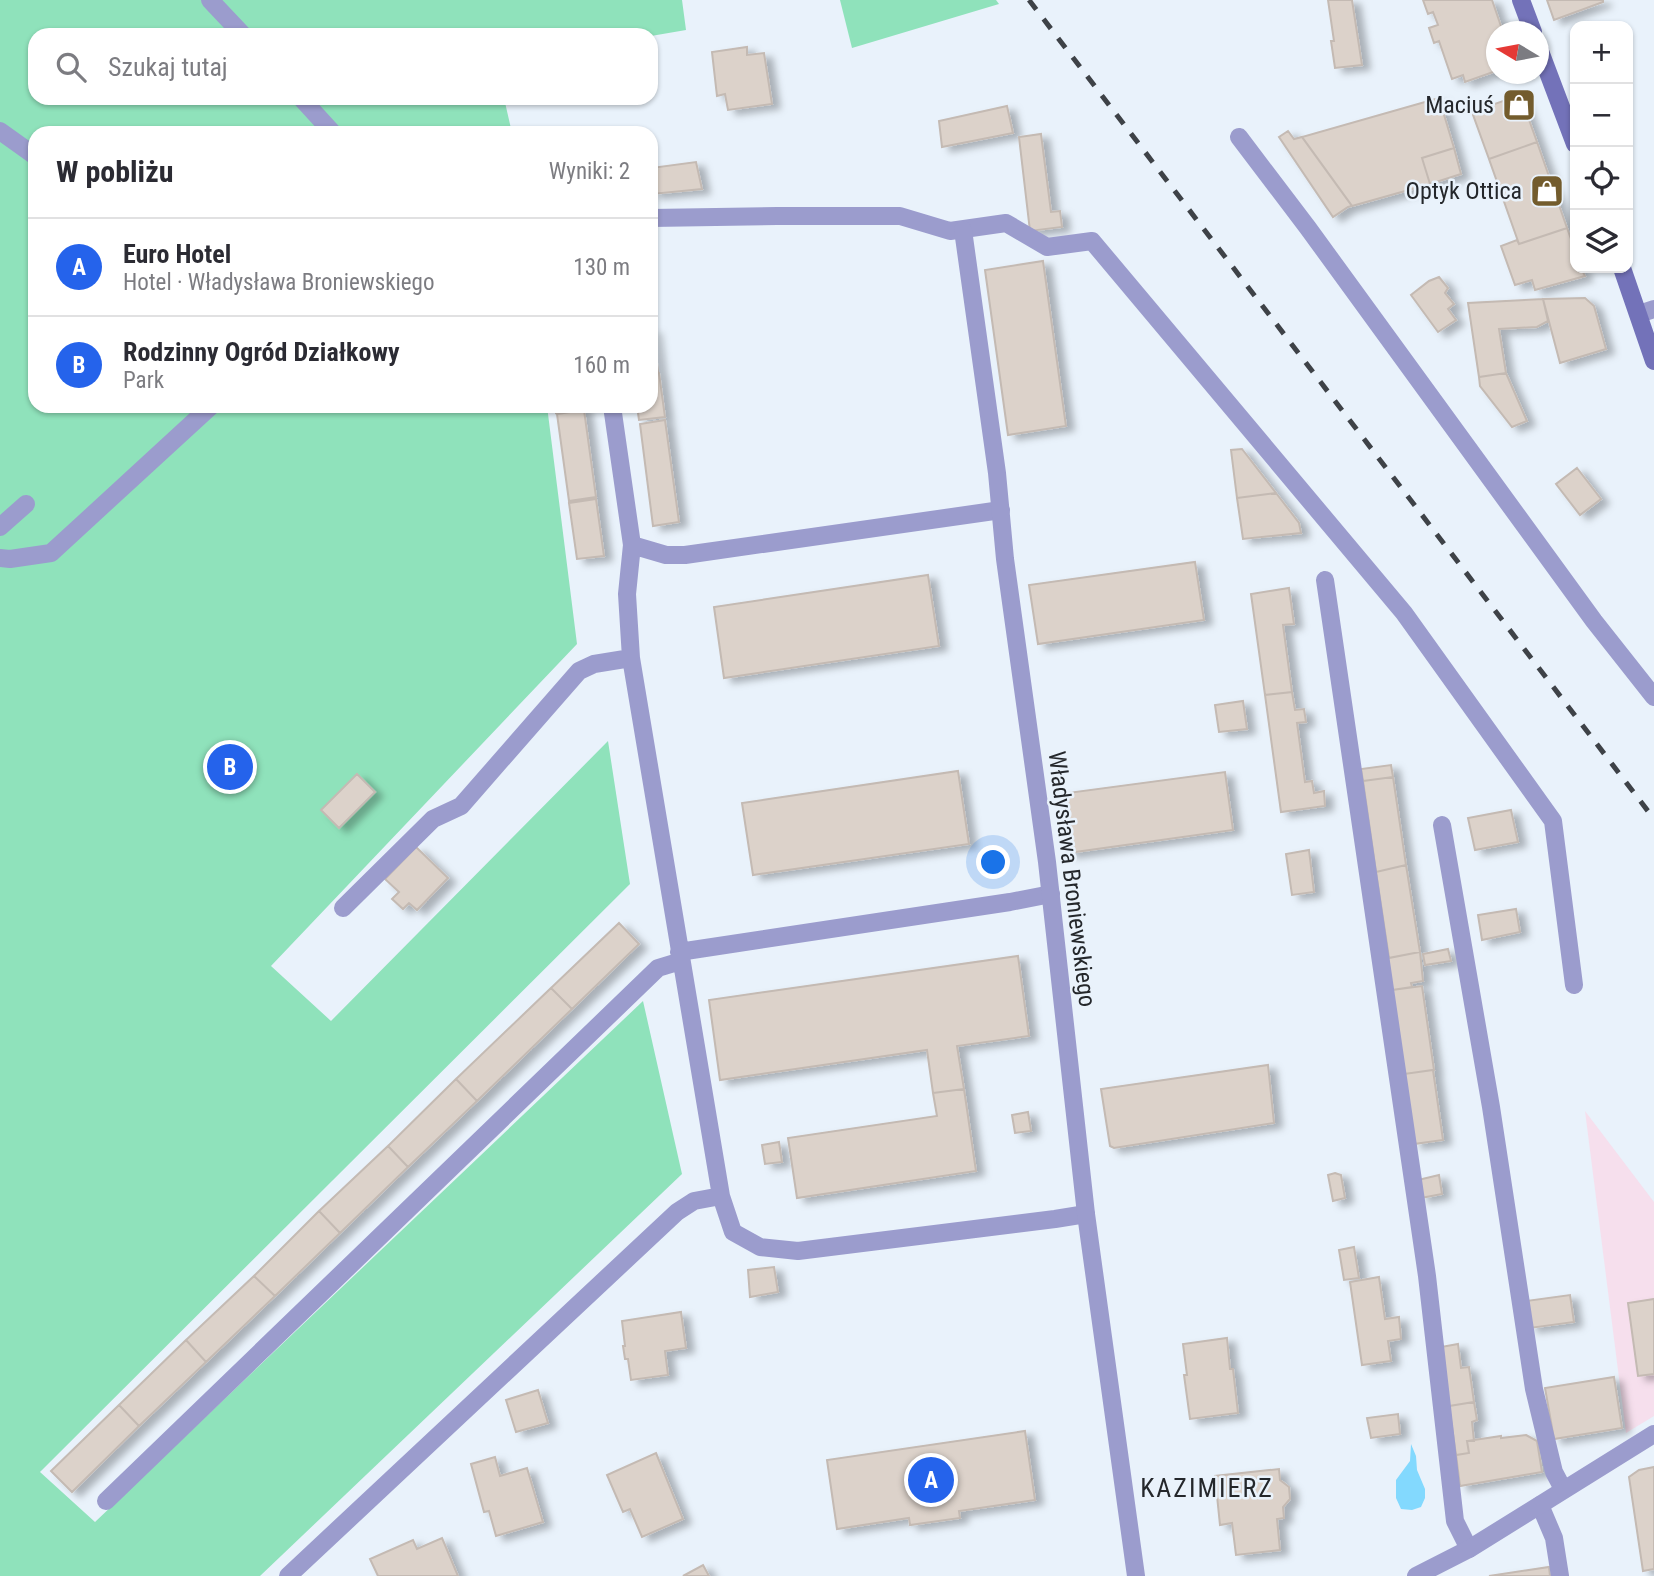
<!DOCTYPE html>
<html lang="pl">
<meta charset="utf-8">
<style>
:root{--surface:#fff;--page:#f2f2f3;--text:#2b2b33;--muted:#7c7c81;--line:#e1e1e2;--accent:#2563eb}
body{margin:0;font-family:"Roboto Condensed",sans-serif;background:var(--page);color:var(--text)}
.controls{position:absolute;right:21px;top:21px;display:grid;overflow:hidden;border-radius:14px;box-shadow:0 2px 5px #0004}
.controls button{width:63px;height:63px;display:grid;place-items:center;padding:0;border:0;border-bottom:2px solid var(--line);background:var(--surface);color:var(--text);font:35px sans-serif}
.compass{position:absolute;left:1486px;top:21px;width:63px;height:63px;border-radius:50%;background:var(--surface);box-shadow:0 2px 5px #0004;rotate:280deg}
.you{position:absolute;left:994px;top:863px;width:24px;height:24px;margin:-18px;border:5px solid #fff;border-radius:50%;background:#1a73e8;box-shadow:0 0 0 10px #1a73e833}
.badge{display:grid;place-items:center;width:46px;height:46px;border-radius:50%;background:var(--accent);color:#fff;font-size:23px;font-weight:700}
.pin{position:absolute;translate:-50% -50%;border:4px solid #fff;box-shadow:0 2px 7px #0006}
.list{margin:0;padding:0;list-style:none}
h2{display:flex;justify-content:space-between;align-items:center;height:91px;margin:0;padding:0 28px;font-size:30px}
h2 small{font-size:23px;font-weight:400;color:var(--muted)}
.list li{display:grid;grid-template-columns:46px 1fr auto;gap:21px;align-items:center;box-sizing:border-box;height:98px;padding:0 28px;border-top:2px solid var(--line)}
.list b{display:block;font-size:26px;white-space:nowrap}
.list p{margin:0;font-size:23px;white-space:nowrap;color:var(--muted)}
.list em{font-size:23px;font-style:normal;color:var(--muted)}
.icon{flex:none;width:38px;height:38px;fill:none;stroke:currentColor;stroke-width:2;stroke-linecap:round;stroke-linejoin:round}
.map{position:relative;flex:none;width:1654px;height:1576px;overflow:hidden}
.search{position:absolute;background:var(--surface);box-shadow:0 2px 5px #0004;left:28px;top:28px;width:630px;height:77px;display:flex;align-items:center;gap:18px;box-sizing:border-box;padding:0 24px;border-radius:21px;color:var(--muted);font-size:26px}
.panel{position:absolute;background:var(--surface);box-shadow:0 2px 5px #0004;left:28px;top:126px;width:630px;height:287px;border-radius:21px}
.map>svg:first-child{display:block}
</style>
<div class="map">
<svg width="1654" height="1576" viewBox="0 0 1654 1576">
<defs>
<filter id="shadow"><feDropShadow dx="8" dy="4.5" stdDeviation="3.5" flood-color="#0004"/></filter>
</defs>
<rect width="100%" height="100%" fill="#e9f2fb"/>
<!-- commercial -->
<path fill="#f6dfed" d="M1585 1111 1654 1202V1416L1626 1433Z"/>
<!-- green -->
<path fill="#8fe2bb" d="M0 0H682L686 30 651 36 35 35V98H504L512 133H35V406H547L577 644 271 966 331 1021 608 741 630 884 40 1472 95 1522 643 1001 682 1174 260 1576H0Z
M840 0H996L999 4 852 48Z"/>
<!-- water -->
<path fill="#83d9fe" d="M1411 1444 1416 1456 1417 1470 1425 1489V1498L1421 1507 1412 1510 1401 1509 1396 1498V1480L1410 1461Z"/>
<!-- building -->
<path fill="#dcd2ca" stroke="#c4bab3" stroke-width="2" filter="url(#shadow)" d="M1328 0H1352L1362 65 1335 68 1331 41H1334Z
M1423 0H1492L1503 32H1496V71L1465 82 1463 75 1452 79 1439 41 1434 43 1429 28 1438 25 1433 12 1428 14Z
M1547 0H1603V2L1554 20Z
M747 47V55L764 53 772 104 728 110 725 94 717 96 712 52Z
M1520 95 1537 142 1489 159 1472 112Z
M1439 98 1454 148 1422 158 1430 184 1352 206 1302 137Z
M1007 106 1013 133 942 147 939 121Z
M1288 131 1294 139 1302 137 1352 206 1348 207 1333 217 1279 137Z
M1041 134 1051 212 1060 211 1062 227 1030 231 1019 137Z
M1537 142 1567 228 1519 244 1489 159Z
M1454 148 1461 174 1430 184 1422 158Z
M696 162 702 189 652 194 651 168Z
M1567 228 1575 250V268H1581L1585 276 1535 290 1532 280 1515 285 1501 246 1517 240 1519 244Z
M1043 261 1066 426 1008 435 985 270Z
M1439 277 1448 288 1445 293 1454 304 1448 309 1456 320 1438 332 1411 295 1429 281Z
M1585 298 1594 306 1606 349 1560 363 1543 299Z
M1543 299 1548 321 1537 327 1499 329 1506 373 1479 377 1468 303Z
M651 329H653L658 372 651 373Z
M659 373 665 417 639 420 637 406H651V374Z
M1506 373 1527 421 1512 427 1480 386 1479 377Z
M556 406H583V409L556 413Z
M584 410 596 497 569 501 557 414Z
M665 420 679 522 653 526 640 424Z
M1242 449 1276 493 1237 498 1231 450Z
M1577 468 1601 499 1580 515 1556 484Z
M1276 493 1299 523 1301 533 1243 539 1237 498Z
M596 499 604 556 577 559 569 503Z
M1195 562 1204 620 1038 644 1029 585Z
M928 575 939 646 724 678 714 607Z
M1289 588 1294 624 1283 625 1292 692 1265 695 1251 594Z
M1292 692 1295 710 1304 709 1306 722 1297 723 1305 782 1312 781 1314 793 1324 791 1325 806 1281 812 1265 695Z
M1243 701 1247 729 1219 732 1215 705Z
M1391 765 1393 777 1363 781 1361 769Z
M958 771 969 844 753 875 742 803Z
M1225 772 1233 830 1068 853 1060 794Z
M357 774 375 792 339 828 321 810Z
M1393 777 1406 865 1376 872 1363 781Z
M1511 810 1518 842 1475 850 1468 818Z
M416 847 448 878 417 910 409 903 403 909 392 899 399 892 385 879Z
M1309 850 1314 892 1292 895 1286 854Z
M1406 865 1420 952 1389 958 1376 872Z
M1516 909 1520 932 1482 940 1478 915Z
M619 923 639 944 572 1009 551 988Z
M1448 949 1451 961 1425 965 1423 954Z
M1420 952 1423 981 1411 983 1412 987 1392 990 1388 958Z
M1018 956 1029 1036 957 1046 964 1089 933 1093 927 1050 720 1080 709 1000Z
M1422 986 1434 1070 1404 1074 1392 990Z
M551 988 572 1009 477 1101 456 1079Z
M1268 1065 1274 1123 1114 1148 1110 1146 1101 1089Z
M1433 1070 1443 1140 1414 1144 1404 1074Z
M456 1079 477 1101 408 1167 388 1146Z
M964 1089 976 1171 797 1198 788 1138 937 1116 933 1093Z
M1028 1112 1031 1131 1015 1133 1012 1115Z
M779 1142 782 1162 765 1164 762 1145Z
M388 1146 408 1167 340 1233 319 1211Z
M1335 1173 1341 1175 1345 1198 1333 1201 1328 1175Z
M1439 1175 1442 1194 1421 1198 1418 1180Z
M319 1211 340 1233 275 1296 254 1276Z
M1354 1247 1359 1278 1344 1280 1339 1250Z
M774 1267 778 1292 750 1297 748 1270Z
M254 1276 275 1296 206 1362 186 1340Z
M1379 1277 1385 1319 1399 1317 1401 1339 1388 1341 1391 1361 1362 1365 1350 1282Z
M1570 1295 1574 1322 1530 1328 1526 1301Z
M1654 1299V1374L1638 1376 1628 1303Z
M681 1312 686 1348 665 1351 668 1375 631 1380 628 1359H625L623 1346H625L622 1321Z
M1227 1338 1230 1369H1233L1238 1413 1190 1419 1184 1375H1187L1183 1344Z
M186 1340 206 1362 139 1426 119 1405Z
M1458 1344 1461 1368 1469 1367 1474 1402 1449 1406 1441 1347Z
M1614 1377 1622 1428 1554 1439 1545 1388Z
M538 1390 548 1423 516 1432 506 1400Z
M1474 1402 1477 1420 1472 1422 1474 1441H1467L1469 1453 1456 1455 1449 1406Z
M119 1405 139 1426 72 1492 51 1471Z
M1398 1414 1400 1434 1371 1438 1367 1418Z
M1025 1431 1035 1500 959 1511 960 1518 910 1525 909 1518 837 1529 827 1460Z
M1526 1435 1537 1441 1542 1472 1460 1486 1456 1455 1469 1453 1467 1441 1501 1436V1438Z
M656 1453 683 1519 642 1537 630 1509 623 1512 607 1475Z
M495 1457 500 1476 527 1468 543 1522 496 1536 489 1511 484 1512 471 1464Z
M1654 1467V1569L1643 1571 1629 1477 1639 1470Z
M1279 1469 1280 1480 1289 1487 1290 1499 1283 1507 1284 1518 1277 1519 1280 1550 1236 1555 1232 1523 1220 1525 1215 1476Z
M442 1538 458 1576H378L370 1559 413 1540 417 1549Z
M703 1565 709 1576H683Z
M1549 1567 1550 1576H1489Z"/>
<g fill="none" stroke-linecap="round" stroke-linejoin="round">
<!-- lane -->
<path stroke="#9b9ccd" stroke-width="18" d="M210 0 243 35
M301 98 333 133
M0 131 35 156
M1239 137 1308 228 1594 621 1654 697
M651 218 777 216H900L950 231 1006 223 1047 247 1092 241 1404 613 1553 821 1574 985
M1639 314 1654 309
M612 406 632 545 627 594 631 658 721 1196 733 1232 760 1247 798 1251 1055 1219 1086 1214
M0 527 26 504
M632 545 666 555H685L1001 510
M0 558 10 559 51 553 211 406
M1325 580 1427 1276 1455 1521 1469 1549
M1442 825 1491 1107 1534 1389 1554 1472 1563 1489
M343 908 433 819 461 806 579 671 594 664 631 658
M679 952 1010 902 1051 894
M106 1501 658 968 681 961
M1540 1505 1554 1538 1560 1576
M288 1576 677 1212 694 1201 721 1196"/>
<!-- street -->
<path stroke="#9b9ccd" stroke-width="18" d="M963 230 997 473 1005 559 1047 862 1086 1214 1136 1576
M1416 1576 1469 1549 1654 1434"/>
<!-- secondary -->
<path stroke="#7372b9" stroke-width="18" d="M1521 0 1533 32
M1538 46 1575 144
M1622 268 1654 361"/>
<!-- rail -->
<path stroke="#3e4247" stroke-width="5" stroke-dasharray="12 12" stroke-linecap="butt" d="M1029 0 1654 819"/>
</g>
<!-- icons -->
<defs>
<symbol id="shop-square" viewBox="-11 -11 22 22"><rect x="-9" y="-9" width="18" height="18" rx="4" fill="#735c2d" stroke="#e9f2fb"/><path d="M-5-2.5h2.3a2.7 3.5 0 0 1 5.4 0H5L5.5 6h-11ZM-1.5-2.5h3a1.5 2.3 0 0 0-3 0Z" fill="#fff"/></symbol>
</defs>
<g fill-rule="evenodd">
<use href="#shop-square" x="1500" y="86" width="38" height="38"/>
<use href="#shop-square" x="1528" y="172" width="38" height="38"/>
</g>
<g text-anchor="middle" stroke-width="5" stroke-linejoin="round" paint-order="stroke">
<!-- poi labels -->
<g font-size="24" fill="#24272b" stroke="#e9f2fb" text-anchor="end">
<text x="1494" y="113">Maciuś</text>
<text x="1522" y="199">Optyk Ottica</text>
</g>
<!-- street labels -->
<g font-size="24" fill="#24272b" stroke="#e9f2fb">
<text transform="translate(1072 879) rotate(83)" y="8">Władysława Broniewskiego</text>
</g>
<!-- neighbourhood labels -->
<g font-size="26" letter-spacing="2" fill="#24272b" stroke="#e9f2fb">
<text x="1207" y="1497">KAZIMIERZ</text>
</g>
</g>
</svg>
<div class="controls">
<button>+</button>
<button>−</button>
<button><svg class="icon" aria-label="locate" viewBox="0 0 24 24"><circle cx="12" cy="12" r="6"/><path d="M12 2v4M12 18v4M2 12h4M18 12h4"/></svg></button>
<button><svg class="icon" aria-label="layers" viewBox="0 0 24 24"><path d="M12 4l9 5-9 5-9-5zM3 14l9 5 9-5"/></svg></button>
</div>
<svg class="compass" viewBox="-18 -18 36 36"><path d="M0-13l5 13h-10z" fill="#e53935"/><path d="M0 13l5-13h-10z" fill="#7c7c81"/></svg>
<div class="you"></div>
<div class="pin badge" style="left:931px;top:1480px">A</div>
<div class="pin badge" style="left:230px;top:767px">B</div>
<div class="search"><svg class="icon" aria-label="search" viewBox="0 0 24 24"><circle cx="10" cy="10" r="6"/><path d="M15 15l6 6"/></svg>Szukaj tutaj</div>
<section class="panel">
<h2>W pobliżu<small>Wyniki: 2</small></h2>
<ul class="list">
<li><span class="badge">A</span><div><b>Euro Hotel</b><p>Hotel · Władysława Broniewskiego</p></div><em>130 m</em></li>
<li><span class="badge">B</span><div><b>Rodzinny Ogród Działkowy</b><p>Park</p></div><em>160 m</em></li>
</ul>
</section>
</div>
